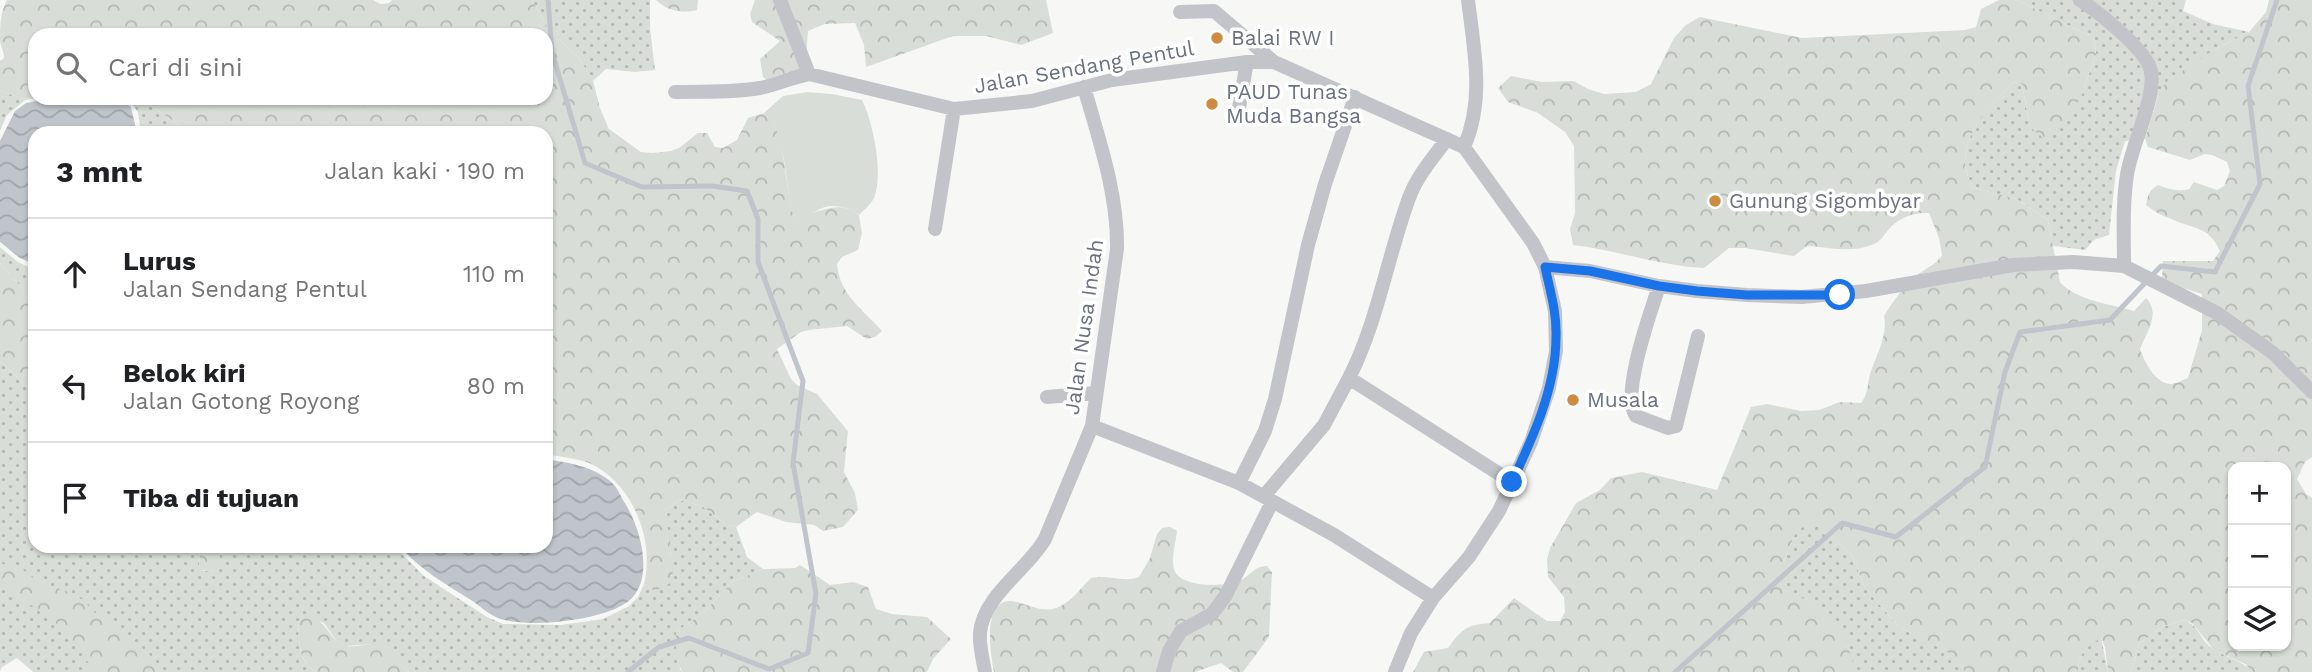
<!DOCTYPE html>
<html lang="id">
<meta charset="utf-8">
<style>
:root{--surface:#fff;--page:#f6f6f6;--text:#202124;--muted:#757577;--line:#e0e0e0}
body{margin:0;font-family:"Work Sans",sans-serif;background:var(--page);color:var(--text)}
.controls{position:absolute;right:21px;bottom:21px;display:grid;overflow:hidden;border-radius:14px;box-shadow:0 2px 5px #0004}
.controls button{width:63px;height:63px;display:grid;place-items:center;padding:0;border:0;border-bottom:2px solid var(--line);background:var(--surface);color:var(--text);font:35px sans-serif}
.stop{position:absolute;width:21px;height:21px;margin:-16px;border:5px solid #1a73e8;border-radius:50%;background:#fff}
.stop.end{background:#1a73e8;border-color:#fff;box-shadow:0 2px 7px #0008}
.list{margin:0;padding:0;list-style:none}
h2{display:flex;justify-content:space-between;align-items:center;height:91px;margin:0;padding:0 28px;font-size:30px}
h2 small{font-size:23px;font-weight:400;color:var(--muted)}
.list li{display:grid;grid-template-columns:46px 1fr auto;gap:21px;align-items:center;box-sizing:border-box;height:112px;padding:0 28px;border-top:2px solid var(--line)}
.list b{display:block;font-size:26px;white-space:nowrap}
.list p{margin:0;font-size:23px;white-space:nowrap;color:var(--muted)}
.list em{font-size:23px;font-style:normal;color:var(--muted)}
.icon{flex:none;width:38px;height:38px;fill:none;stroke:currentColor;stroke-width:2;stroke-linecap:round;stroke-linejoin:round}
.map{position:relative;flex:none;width:2312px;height:672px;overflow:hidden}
.search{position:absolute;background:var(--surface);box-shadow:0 2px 5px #0004;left:28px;top:28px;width:525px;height:77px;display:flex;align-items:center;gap:18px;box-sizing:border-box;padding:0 24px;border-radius:21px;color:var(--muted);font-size:26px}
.panel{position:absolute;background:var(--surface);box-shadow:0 2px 5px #0004;left:28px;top:126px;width:525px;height:427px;border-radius:21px}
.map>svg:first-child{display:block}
</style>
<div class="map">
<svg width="2312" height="672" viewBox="0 0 2312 672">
<defs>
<pattern id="green-dots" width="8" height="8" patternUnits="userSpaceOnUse" patternTransform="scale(1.75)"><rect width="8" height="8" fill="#d8ded7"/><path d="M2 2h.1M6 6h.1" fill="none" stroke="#b3b8b4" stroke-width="1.8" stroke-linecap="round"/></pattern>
<pattern id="forest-crowns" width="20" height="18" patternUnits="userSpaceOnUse" patternTransform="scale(1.75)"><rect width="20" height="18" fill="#d8ded7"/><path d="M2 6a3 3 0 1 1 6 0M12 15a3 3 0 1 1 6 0" fill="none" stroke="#b3b8b4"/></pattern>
<pattern id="water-waves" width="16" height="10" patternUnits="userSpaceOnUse" patternTransform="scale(1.75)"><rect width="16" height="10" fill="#c0c5cc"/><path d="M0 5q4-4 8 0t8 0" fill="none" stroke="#a0a4ab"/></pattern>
</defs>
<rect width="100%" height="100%" fill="#f7f8f6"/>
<!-- green -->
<path fill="url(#green-dots)" d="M532 0H650V28L655 70 635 72 606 69 593 81 579 58 549 30Z
M2017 0H2186L2183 11 2213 24 2249 32 2212 51 2158 96 2145 139 2125 141 2116 171 2109 235 2094 240 2085 250 2053 246 2048 220 2017 199 1971 187C1969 179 1965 169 1965 160 1966 128 1993 102 2014 82L2022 84 2030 127 2081 97 2096 54 2094 38Z
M0 90 25 100 7 115 0 131Z
M128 99 144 101 191 133H141L138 112Z
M0 247 18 262 35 270V293L23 289 0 263Z
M0 361 26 385 35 390V546H200L199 565 204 571H213L220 558 217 546H394L424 576 487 617 503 624 561 625 603 619 629 606 638 597 644 584 655 591 671 556 667 529 666 510 679 500 702 506 724 523 736 527 747 557 763 569 732 582 703 613 676 632 680 669 683 672H409L398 663 389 651 374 644 345 646 338 643 324 623 304 616 298 623C300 645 297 659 316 672H33L17 658 2 667 0 671Z
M1814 520 1852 555 1865 588 1899 627 1956 656 1965 672H1856L1808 600 1793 596 1783 581V564L1796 531Z
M2184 620C2198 625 2199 636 2208 645 2222 657 2241 659 2253 672H2131L2140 643 2162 627Z
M2101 637 2108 672H2078C2079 653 2085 647 2101 637Z"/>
<!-- forest -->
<path fill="url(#forest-crowns)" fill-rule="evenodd" d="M7 0H373L381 4 389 3 392 0H532L549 30 579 58 593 81 600 108 609 129 641 152 652 153 671 151 679 148 698 133H707L715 147 723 148 737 140 748 118 764 113 771 117 781 141 791 210 796 217C818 214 839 198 859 215L862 233 858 250 842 257 837 264C840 296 863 309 882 331L875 337 867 339 847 326 809 330 801 332 777 349 791 379 797 385 817 394 848 431 844 472 855 493 858 510 843 527 823 531 814 525 786 522 757 512 736 527 724 523 702 506 679 500 666 510 673 576 669 584 655 591 644 584C655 539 632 482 589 463 577 458 559 457 546 454V133H191L144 101 125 98H546V35H35V98L25 100 0 90V61L4 58C4 52 1 47 0 41 0 27 0 13 7 0Z
M656 0H698L697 10C682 14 667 11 656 0Z
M755 0H1046L1053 33 1021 45 986 36H953L866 67 864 45 855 23 825 24 808 31 805 70 774 85 763 77 760 59 780 41 752 22 750 14Z
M1999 0H2017L2094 38 2096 54 2081 97 2057 133 2050 137H2042L2030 127 2022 84 2014 82C1993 103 1966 128 1965 160 1965 169 1969 179 1971 187L2017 199 2048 220 2060 282C2077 301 2111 304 2134 311L2146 298C2161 313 2147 332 2140 349 2144 361 2155 383 2170 384 2176 384 2183 380 2188 378L2202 330V294L2170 284 2162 278 2163 261H2213L2220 251C2209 226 2193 229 2171 219 2162 216 2154 211 2146 205 2148 195 2149 190 2158 185 2169 189 2177 192 2189 189L2194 182 2217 190 2224 186 2230 171 2227 162 2212 155 2205 154 2190 160 2148 147 2145 139 2158 96 2166 82 2212 51 2249 32 2266 12 2269 0H2312V457L2305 462 2297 479 2306 494 2312 498V672H2253L2245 664 2214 650 2192 623 2184 620 2162 627 2140 643 2131 672H2108L2105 647 2101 638C2085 647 2079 653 2078 672H1965L1955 656 1899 627 1865 588 1852 555 1814 521 1796 531 1783 564V581L1793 595 1808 600 1844 635 1856 672H1413L1424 652 1448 648C1462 629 1466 625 1490 623L1514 598 1547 621H1560L1565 612 1564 597 1548 577 1547 559 1550 548 1576 503 1600 490 1611 478 1642 472 1717 490 1751 407 1767 404 1801 411 1819 410 1840 402 1861 403C1869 393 1867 382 1871 371 1877 354 1888 334 1884 316 1894 300 1905 284 1920 273 1929 266 1936 265 1942 255L1939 238 1929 213C1915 212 1899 217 1889 229 1884 235 1881 241 1874 244 1851 254 1830 247 1807 246L1794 256 1745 248H1729L1704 268C1659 266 1617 250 1573 245L1570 229 1575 213 1574 146 1565 132 1538 113 1508 102 1498 88 1511 76 1542 82 1574 81 1588 89 1604 94 1636 92 1651 84 1674 38 1686 25 1700 17 1802 38 1965 30 1976 27 1981 9ZM2233 467H2286V646H2233Z
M0 263 23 289 35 293V390L26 385 0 361Z
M1170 527 1177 531C1176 542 1171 558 1174 569 1179 588 1224 587 1239 581 1250 576 1254 566 1267 566L1272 572 1269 637 1243 672H1233L1221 663 1195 672H994C991 656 981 600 1011 601 1024 602 1039 612 1053 609 1069 605 1080 589 1091 578 1107 574 1123 583 1139 577L1150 558 1157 534 1162 528Z
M200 546H217L221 562 217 569 209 572 201 569 199 565Z
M2 564 17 565 37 581 69 592 83 600 95 613 111 619 153 658 158 672H95L75 644 63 634 54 620 23 600 5 583 2 576Z
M800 565 830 585 853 582 868 587 876 609 892 614 927 617 951 639 933 659 927 672H683C674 660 676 646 676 632L703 613 732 582 763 569 795 568Z
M311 615C327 625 327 632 338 642 350 653 368 640 381 645 393 650 398 665 409 672H316C297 659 300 644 298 623L304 616Z"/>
<!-- pitch -->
<path fill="#d8ded7" d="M807 92 832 94 862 100C873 121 884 175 874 198 871 204 864 210 859 215 852 208 835 204 825 207 814 211 809 217 796 217L791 210C787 187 784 123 764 113L783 96Z"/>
<!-- water -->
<path fill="url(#water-waves)" d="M56 98H116L131 107 137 133H35V265L20 258 0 242V141L15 111 26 103Z
M546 459C569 463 592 466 610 481 618 487 620 496 625 503 640 528 654 574 632 598 610 621 526 629 498 618 488 614 480 606 471 600 445 584 420 569 399 546H546Z"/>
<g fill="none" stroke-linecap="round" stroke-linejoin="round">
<!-- stream -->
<path stroke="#c0c5cc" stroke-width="5" d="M548 0 552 52 585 163 642 187 712 186 747 191 758 219V262L803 381 793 463 816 594 808 653 769 669 689 638 659 647 628 672
M1675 672 1842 523 1896 537 1985 467 2005 372 2020 332 2110 320 2161 266 2215 272 2260 184 2248 86 2277 0"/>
<!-- minor -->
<path stroke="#c2c4c9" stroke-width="14" d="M780 0 809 74
M2080 0C2098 12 2147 50 2151 71 2156 98 2131 146 2127 175 2122 205 2124 236 2124 266
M1180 12 1214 11 1274 62
M675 92C703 91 733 93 760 88 777 85 792 77 809 74L954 109 1032 101 1112 80 1247 62H1274L1464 147 1533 243 1545 267 1555 311 1556 351 1549 388 1531 442 1499 511 1469 557 1433 598 1411 633 1395 672
M1237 119 1247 62
M1464 147C1485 99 1474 50 1468 0
M935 229 954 109
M1545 267 1590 271 1659 286 1697 291 1747 295 1802 297 1866 291 2013 265 2073 262 2124 266 2217 313 2273 353 2312 392
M1659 286C1651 311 1620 395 1636 416L1668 428 1676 426 1698 336
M1349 378C1378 321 1387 258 1409 198 1417 176 1433 158 1447 139
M1047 397 1096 393
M1092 426 1239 483 1265 431 1275 399 1308 245 1325 184 1355 97
M1239 483 1334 535 1433 598
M1264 496 1324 425 1349 378 1512 482
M985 672C983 660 979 646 980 633 983 596 1028 569 1045 539L1092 426 1117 249C1118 194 1099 140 1084 87
M1163 672 1169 651 1181 631 1212 614 1226 595 1272 502"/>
</g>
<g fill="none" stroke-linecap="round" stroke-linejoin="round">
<!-- route -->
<path stroke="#1a73e8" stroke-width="9" d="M1512 482C1533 437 1556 388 1556 337 1557 313 1550 290 1545 267L1590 271 1659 286 1697 291 1747 295H1840"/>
</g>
<!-- markers -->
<g fill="#cf8b3f" stroke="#fff" stroke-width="2.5">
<circle cx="1217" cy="38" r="7"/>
<circle cx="1212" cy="104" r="7"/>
<circle cx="1715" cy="201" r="7"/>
<circle cx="1573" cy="400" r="7"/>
</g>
<g text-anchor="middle" stroke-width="7" stroke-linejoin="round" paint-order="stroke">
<!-- poi labels -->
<g font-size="21" fill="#6a7183" stroke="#fff" text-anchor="start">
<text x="1231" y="45">Balai RW I</text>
<text x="1226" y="99">PAUD Tunas<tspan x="1226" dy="24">Muda Bangsa</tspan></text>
<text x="1729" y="208">Gunung Sigombyar</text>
<text x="1587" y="407">Musala</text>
</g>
<!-- street labels -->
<g font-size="21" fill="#6a7183" stroke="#fff">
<text transform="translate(1084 67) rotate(-10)" y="7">Jalan Sendang Pentul</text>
<text transform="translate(1084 327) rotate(-82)" y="7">Jalan Nusa Indah</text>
</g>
</g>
</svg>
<div class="controls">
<button>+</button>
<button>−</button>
<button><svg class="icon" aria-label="layers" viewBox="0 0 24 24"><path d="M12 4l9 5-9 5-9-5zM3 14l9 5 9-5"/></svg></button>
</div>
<div class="stop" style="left:1840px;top:295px"></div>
<div class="stop end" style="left:1512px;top:482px"></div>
<div class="search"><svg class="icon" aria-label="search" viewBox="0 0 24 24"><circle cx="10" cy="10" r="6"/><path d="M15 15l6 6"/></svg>Cari di sini</div>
<section class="panel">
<h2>3 mnt<small>Jalan kaki · 190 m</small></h2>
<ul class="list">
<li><svg class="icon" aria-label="ahead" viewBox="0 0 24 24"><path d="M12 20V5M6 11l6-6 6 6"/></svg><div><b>Lurus</b><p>Jalan Sendang Pentul</p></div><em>110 m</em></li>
<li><svg class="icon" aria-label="left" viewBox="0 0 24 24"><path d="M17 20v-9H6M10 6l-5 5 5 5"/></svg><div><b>Belok kiri</b><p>Jalan Gotong Royong</p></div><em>80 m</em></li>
<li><svg class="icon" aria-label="arrive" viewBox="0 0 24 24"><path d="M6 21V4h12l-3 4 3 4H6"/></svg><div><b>Tiba di tujuan</b></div></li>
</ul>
</section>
</div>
